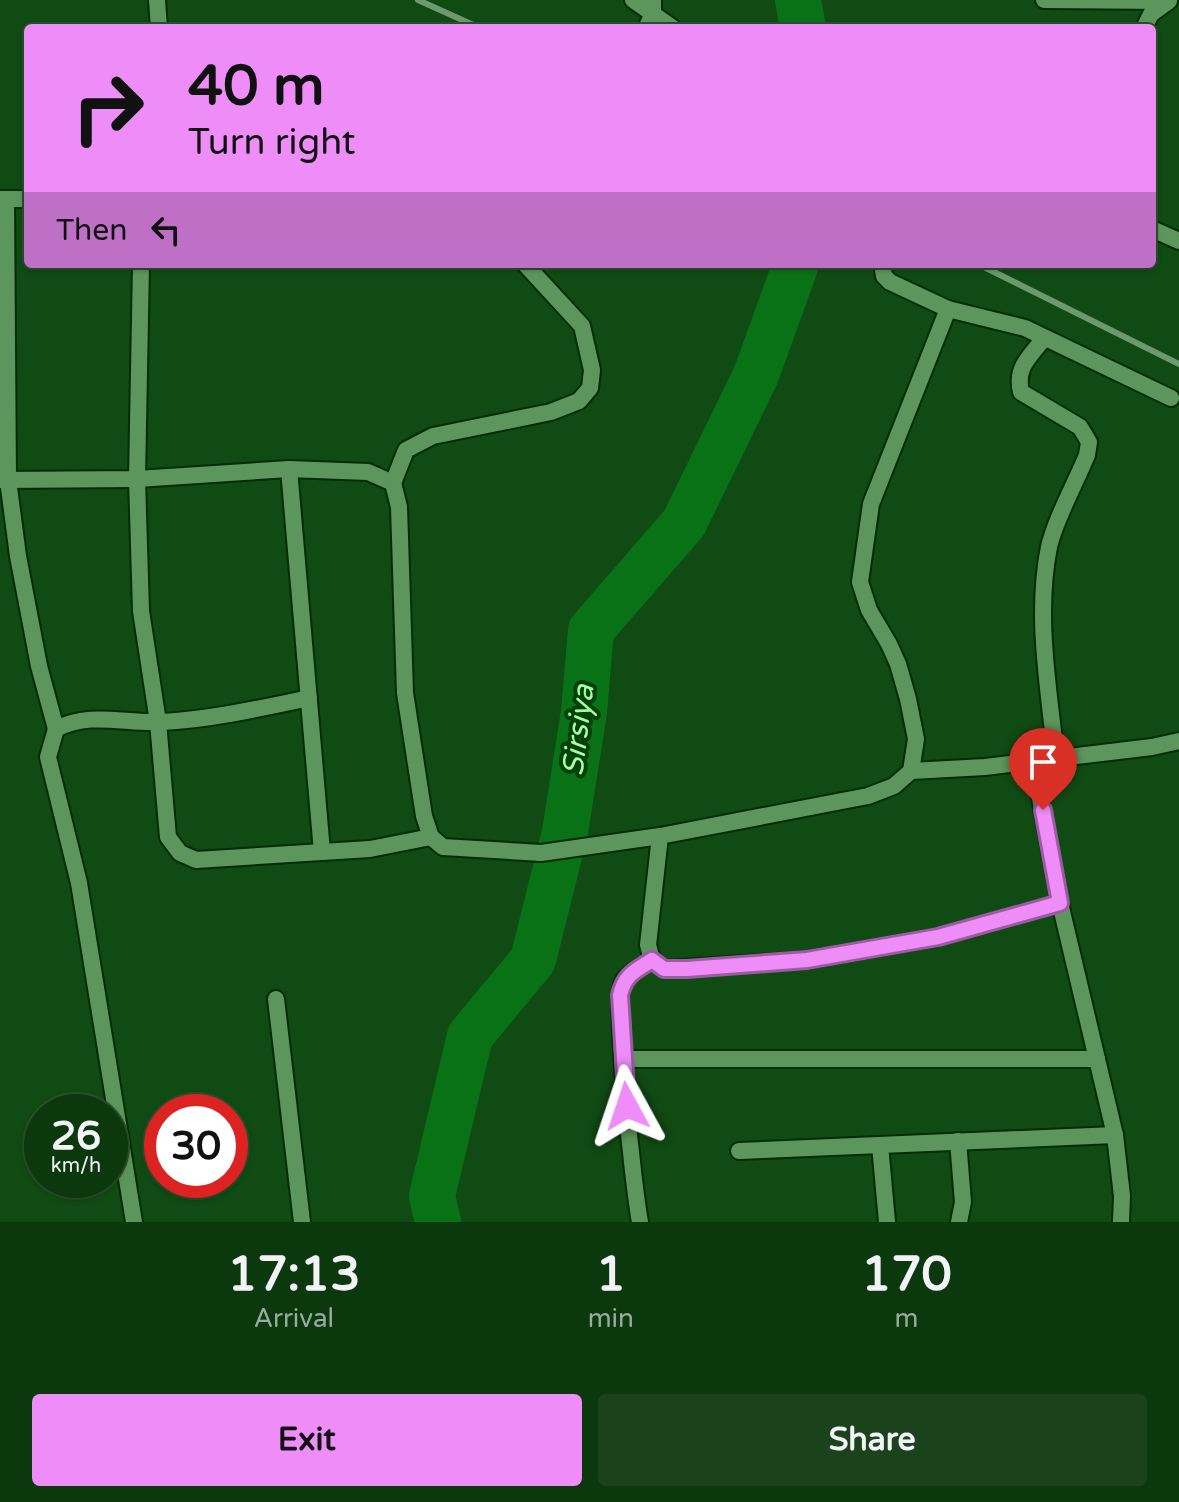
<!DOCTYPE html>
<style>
:root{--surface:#0c380e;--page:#1a431c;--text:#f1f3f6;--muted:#9aac9e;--line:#2c522e;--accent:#ee8cf8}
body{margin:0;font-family:"Varela Round",sans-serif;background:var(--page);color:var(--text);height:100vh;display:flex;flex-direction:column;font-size:30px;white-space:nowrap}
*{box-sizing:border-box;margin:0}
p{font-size:26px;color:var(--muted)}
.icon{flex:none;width:44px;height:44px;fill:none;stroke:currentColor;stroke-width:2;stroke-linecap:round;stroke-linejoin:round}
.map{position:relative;height:1222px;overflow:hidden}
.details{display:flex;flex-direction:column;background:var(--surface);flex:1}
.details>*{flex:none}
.guide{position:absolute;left:24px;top:24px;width:1132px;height:244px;border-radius:8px;box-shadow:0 2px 6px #0004,0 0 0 2px var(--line);background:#ee8cf8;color:#111;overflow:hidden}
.speed{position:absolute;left:24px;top:1094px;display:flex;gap:16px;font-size:40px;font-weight:700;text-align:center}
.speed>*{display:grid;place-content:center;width:104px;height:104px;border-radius:50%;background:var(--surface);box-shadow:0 2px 6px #0004,0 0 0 2px var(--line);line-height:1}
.speed small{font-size:20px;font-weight:400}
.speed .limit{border:12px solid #d22;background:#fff;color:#111}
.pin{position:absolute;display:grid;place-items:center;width:68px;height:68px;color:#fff;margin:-82px -34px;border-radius:50% 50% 50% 0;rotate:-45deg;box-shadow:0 0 8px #0007}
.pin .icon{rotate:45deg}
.me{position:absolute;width:88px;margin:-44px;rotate:355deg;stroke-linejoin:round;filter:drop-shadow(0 0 6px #0008)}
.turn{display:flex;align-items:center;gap:28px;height:168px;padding:0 32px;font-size:36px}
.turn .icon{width:104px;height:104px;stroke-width:2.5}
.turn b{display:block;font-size:56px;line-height:68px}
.then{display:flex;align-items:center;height:76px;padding:0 32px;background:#0003;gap:16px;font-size:30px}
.eta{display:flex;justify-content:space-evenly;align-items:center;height:136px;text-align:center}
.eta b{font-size:48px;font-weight:700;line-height:56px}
.primary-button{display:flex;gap:16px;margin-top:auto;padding:16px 32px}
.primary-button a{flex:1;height:92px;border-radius:8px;background:var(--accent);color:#111;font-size:32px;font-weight:700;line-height:92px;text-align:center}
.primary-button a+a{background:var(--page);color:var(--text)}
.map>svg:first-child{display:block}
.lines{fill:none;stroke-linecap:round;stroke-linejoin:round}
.river{stroke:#0a7216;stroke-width:46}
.minor-casing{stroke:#012e04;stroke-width:20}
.minor{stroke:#5d965c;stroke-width:16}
.rail{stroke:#6d996e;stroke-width:6}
.route-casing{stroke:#9b5ba1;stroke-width:20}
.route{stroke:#ee8cf8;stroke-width:14}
.labels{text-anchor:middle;stroke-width:8;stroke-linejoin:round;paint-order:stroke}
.water-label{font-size:30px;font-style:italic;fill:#a7fda4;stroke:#014006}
</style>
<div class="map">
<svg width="1179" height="1222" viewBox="0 0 1179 1222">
<rect width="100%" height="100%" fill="#104b13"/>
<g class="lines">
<g class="river">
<polyline points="798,0 803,28"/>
<polyline points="438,1222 432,1196 470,1036 533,960 565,832 584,712 591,630 684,523 756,375 796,264"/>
</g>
<g class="minor-casing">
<g id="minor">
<polyline points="157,0 159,28"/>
<polyline points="633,0 673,28"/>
<polyline points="1044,0 1168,1"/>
<polyline points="646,28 653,14 653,0"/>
<polyline points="1144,28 1151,14 1169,1"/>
<polyline points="0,199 28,199"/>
<polyline points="6,199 8,480 18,556 39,666 56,729"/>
<polyline points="1152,229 1179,241"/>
<polyline points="141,264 137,479 141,611 158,722 168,837 180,853 196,860 370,849 431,837"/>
<polyline points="948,309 1025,328 1171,398"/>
<path d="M 1044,338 C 1030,357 1015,367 1021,392 L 1080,427 L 1089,442 L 1087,455 C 1076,482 1055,520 1049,547 C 1035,616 1049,690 1056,758"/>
<polyline points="289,469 322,852"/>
<polyline points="0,480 137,479 289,469 368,472 393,483 399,507 405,693 424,816 431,837 443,847 541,853 660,836 868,796 894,786 911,771 916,739 908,699 898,664 889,644 869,610 860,582 871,504 948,309 890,282 884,276 882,264"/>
<polyline points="393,483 406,450 433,436 551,412 579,401 590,388 592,370 582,326 525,264"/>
<polyline points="911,771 985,767 1152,747 1179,741"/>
<polyline points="660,836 648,945 652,960 664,969 807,960 938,937 1060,903 1033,761"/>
<polyline points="1060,903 1115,1135 1122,1196 1121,1222"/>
<polyline points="276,999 302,1222"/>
<polyline points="623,1059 1097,1059"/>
<polyline points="958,1141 963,1202 959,1222"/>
<polyline points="880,1145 887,1222"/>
<polyline points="739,1151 1115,1135"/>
<path d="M 134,1222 L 79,883 L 48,757 L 56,729 C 90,711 125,724 161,722 C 208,720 262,708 309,698"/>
<path d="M 640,1222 C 634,1191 613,1002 623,982 C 628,973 643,966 652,960"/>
</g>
</g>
<use href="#minor" class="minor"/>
<g class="rail">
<polyline points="418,0 480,28"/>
<polyline points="978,264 1179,364"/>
</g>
</g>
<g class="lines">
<g class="route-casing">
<path id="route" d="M 627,1106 L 620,995 C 625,974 635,971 652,960 L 664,969 L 687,969 L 807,960 L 938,937 L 1060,903 L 1043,810"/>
</g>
<use href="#route" class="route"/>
</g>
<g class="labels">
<g class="water-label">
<text transform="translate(578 730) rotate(-83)" y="10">Sirsiya</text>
</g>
</g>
</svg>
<div class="speed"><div>26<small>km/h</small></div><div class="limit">30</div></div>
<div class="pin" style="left:1043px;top:810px;background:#d93025"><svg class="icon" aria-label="arrive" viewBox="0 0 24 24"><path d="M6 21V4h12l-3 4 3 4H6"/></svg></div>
<svg class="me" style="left:627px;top:1106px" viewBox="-20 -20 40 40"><path d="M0-17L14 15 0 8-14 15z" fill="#ee8cf8" stroke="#fff" stroke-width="4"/></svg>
<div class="guide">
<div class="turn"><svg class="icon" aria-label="right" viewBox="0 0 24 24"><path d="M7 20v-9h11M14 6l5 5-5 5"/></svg><div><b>40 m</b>Turn right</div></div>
<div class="then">Then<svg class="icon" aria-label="left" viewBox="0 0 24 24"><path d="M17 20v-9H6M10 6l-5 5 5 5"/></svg></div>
</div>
</div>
<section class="details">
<div class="eta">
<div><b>17:13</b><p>Arrival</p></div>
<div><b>1</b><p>min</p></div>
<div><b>170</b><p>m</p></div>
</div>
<div class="primary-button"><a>Exit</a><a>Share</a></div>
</section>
